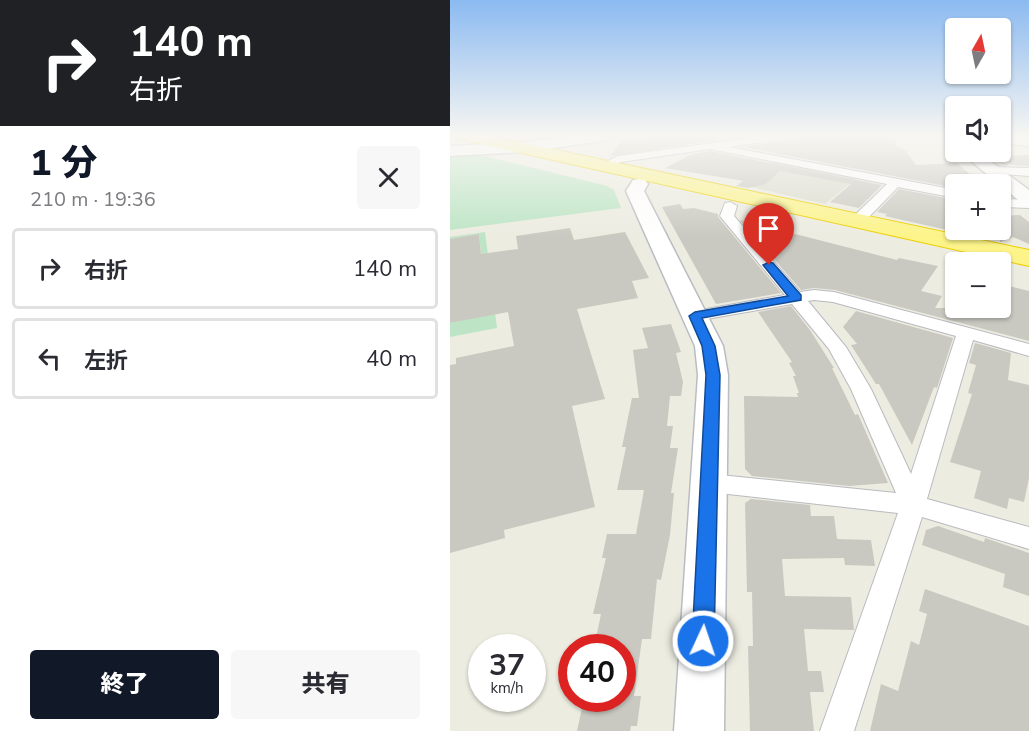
<!DOCTYPE html>
<html lang="ja">
<meta charset="utf-8">
<style>
:root{--surface:#fff;--page:#f7f7f7;--text:#2b2b33;--muted:#7c7c81;--line:#e1e1e2;--accent:#111827}
body{margin:0;font-family:"Nunito Sans","Noto Sans JP",sans-serif;background:var(--page);color:var(--text);height:100vh;display:flex;flex-direction:column;font-size:22px;white-space:nowrap}
*{box-sizing:border-box;margin:0}
p{font-size:20px;color:var(--muted)}
.icon{flex:none;width:33px;height:33px;fill:none;stroke:currentColor;stroke-width:2;stroke-linecap:round;stroke-linejoin:round}
.map{position:relative;flex:1;overflow:hidden}
.details{display:flex;flex-direction:column;background:var(--surface);width:450px}
.details>*{flex:none}
.banner{background:#202124;color:#fff;overflow:hidden}
.needle{width:39px;rotate:9deg}
.buttons{position:absolute;left:495px;top:18px;display:grid;gap:12px}
.buttons a{display:grid;place-items:center;width:66px;height:66px;border-radius:6px;background:var(--surface);box-shadow:0 2px 4px #0004;font-size:30px}
.speed{position:absolute;left:18px;top:634px;display:flex;gap:12px;font-size:30px;font-weight:700;text-align:center}
.speed>*{display:grid;place-content:center;width:78px;height:78px;border-radius:50%;background:var(--surface);box-shadow:0 2px 4px #0004;line-height:1}
.speed small{font-size:15px;font-weight:400}
.speed .limit{border:9px solid #d22;background:#fff;color:#111}
.pin{position:absolute;display:grid;place-items:center;width:51px;height:51px;color:#fff;margin:-62px -26px;border-radius:50% 50% 50% 0;rotate:-45deg;box-shadow:0 0 6px #0007}
.pin .icon{rotate:45deg}
.me{position:absolute;width:66px;margin:-33px;rotate:3deg;stroke-linejoin:round;filter:drop-shadow(0 0 4px #0008)}
.turn{display:flex;align-items:center;gap:21px;height:126px;padding:0 30px;font-size:27px}
.turn .icon{width:78px;height:78px;stroke-width:2.5}
.turn b{display:block;font-size:42px;line-height:51px}
.round{display:grid;place-items:center;flex:none;width:63px;height:63px;border-radius:6px;background:var(--page)}
.headline{display:flex;align-items:center;justify-content:space-between;height:102px;padding:0 30px}
h1{font-size:36px;font-weight:800;line-height:45px;color:var(--accent)}
.primary-button{display:flex;gap:12px;margin-top:auto;padding:12px 30px}
.primary-button a{flex:1;height:69px;border-radius:6px;background:var(--accent);color:#fff;font-size:24px;font-weight:800;line-height:69px;text-align:center}
.primary-button a+a{background:var(--page);color:var(--text)}
ul{padding:0;list-style:none}
li{display:flex;align-items:center;gap:18px;height:81px;margin:0 12px 9px;padding:0 18px;border:3px solid var(--line);border-radius:6px}
li div{flex:1}
li b{display:block;font-size:22px}
li em{font-style:normal}
main{display:flex;flex:1;min-height:0}
.map>svg:first-child{display:block}
.education{fill:#dddccf}
.green{fill:#bde5c5}
.building{fill:#cac9c1}
.lines{fill:none;stroke-linecap:round;stroke-linejoin:round}
.street-casing{stroke:#b9bac0;stroke-width:2}
.secondary-casing{stroke:#babcc3;stroke-width:3}
.highway-casing{stroke:#edce01;stroke-width:2}
.street{fill:#fff;fill-rule:evenodd}
.secondary{fill:#fff;fill-rule:evenodd}
.highway{fill:#fcf489;fill-rule:evenodd}
.route{fill:#1a73e8;stroke:#114b97;stroke-width:1.5}
</style>
<main>
<section class="details">
<div class="banner">
<div class="turn"><svg class="icon" aria-label="right" viewBox="0 0 24 24"><path d="M7 20v-9h11M14 6l5 5-5 5"/></svg><div><b>140 m</b>右折</div></div>
</div>
<div class="headline"><div><h1>1 分</h1><p>210 m · 19:36</p></div><a class="round"><svg class="icon" aria-label="close" viewBox="0 0 24 24"><path d="M6 6l12 12M18 6L6 18"/></svg></a></div>
<ul>
<li><svg class="icon" aria-label="right" viewBox="0 0 24 24"><path d="M7 20v-9h11M14 6l5 5-5 5"/></svg><div><b>右折</b></div><em>140 m</em></li>
<li><svg class="icon" aria-label="left" viewBox="0 0 24 24"><path d="M17 20v-9H6M10 6l-5 5 5 5"/></svg><div><b>左折</b></div><em>40 m</em></li>
</ul>
<div class="primary-button"><a>終了</a><a>共有</a></div>
</section>
<div class="map">
<svg width="579" height="731" viewBox="0 0 579 731">
<rect width="100%" height="100%" fill="#edece1"/>
<polygon class="education" points="323,161 407,178 375,204 288,184"/>
<g class="green">
<polygon points="16,155 34,156 157,186 164,190 171,208 0,230 0,157"/>
<polygon points="35,232 47,328 0,337 0,323 38,315 29,234 0,239 0,237"/>
</g>
<g class="building">
<polygon points="206,135 263,135 263,141 160,156 172,140 183,140"/>
<polygon points="354,135 445,135 446,145 456,151 466,165 507,163 531,184 506,184 506,188 293,147 340,140"/>
<polygon points="260,151 432,185 409,208 380,202 401,184 330,171 316,184 298,188 286,186 294,181 215,168 242,154"/>
<polygon points="579,155 579,166 562,165 550,156"/>
<polygon points="449,189 506,200 506,232 435,216 437,214 427,212"/>
<polygon points="230,204 233,209 244,208 268,214 268,217 331,293 266,304 212,207"/>
<polygon points="570,215 579,222 579,244 563,237 550,242 550,216"/>
<polygon points="290,220 447,260 449,258 488,266 471,291 492,296 485,308 550,308 550,284 579,291 579,341 385,290 364,288 351,290"/>
<polygon points="120,228 124,240 175,232 199,278 182,281 188,298 127,309 155,399 122,406 145,507 54,530 55,538 0,553 0,365 6,364 6,358 64,346 58,312 0,323 0,239 29,234 31,254 68,249 66,236"/>
<polygon points="341,306 360,330 384,368 382,368 405,415 408,414 438,483 399,486 302,476 295,469 294,396 348,397 347,393 349,393 343,376 346,376 339,363 342,362 308,312"/>
<polygon points="406,311 503,338 487,388 484,387 462,445 429,384 426,384 401,345 407,344 393,327"/>
<polygon points="221,324 231,352 226,353 233,382 231,396 220,396 217,426 223,426 220,448 228,448 221,493 224,493 220,535 211,580 207,579 201,639 192,639 184,696 191,696 187,726 181,726 180,731 127,731 134,699 172,699 172,648 144,648 151,614 143,614 156,558 152,558 157,534 186,534 194,490 167,490 176,447 172,447 182,398 189,398 183,350 198,348 192,328"/>
<polygon points="525,343 561,353 558,380 579,385 579,478 574,502 559,498 557,509 524,498 531,471 500,462 522,394 518,393 526,365 519,363"/>
<polygon points="301,499 360,505 361,516 384,516 387,539 421,540 425,566 395,565 394,558 332,559 335,596 401,597 404,630 354,629 358,671 371,671 374,692 360,692 364,731 300,731 298,646 303,646 302,592 297,592 295,503"/>
<polygon points="488,526 534,542 535,538 579,553 579,596 553,587 555,574 472,545 476,530"/>
<polygon points="475,589 579,626 579,731 420,731 431,684 448,691 461,641 469,645 477,614 469,611"/>
</g>
<g class="lines">
<g class="street-casing">
<g id="street">
<polygon points="321,135 345,135 340,138 279,147 506,190 506,198 448,187 414,222 404,222 402,219 404,216 437,184 260,149 171,162 158,167 152,164 168,156"/>
<polygon points="544,167 579,168 579,176 540,173 540,169"/>
<polygon points="550,199 579,200 579,208 550,207"/>
<path d="M 280,202 L 287,206 L 284,216 L 350,292 L 364,290 L 384,292 L 579,344 L 579,356 L 523,340 L 477,499 L 579,527 L 579,549 L 472,517 L 404,731 L 370,731 L 448,513 L 260,492 L 251,489 L 248,483 L 251,477 L 260,474 L 446,493 L 401,389 L 379,349 L 342,304 L 245,321 L 239,320 L 236,316 L 239,312 L 245,311 L 335,295 L 270,216 L 275,203 ZM 364,300 L 383,302 L 506,336 L 461,474 L 421,389 L 396,347 L 358,301 Z"/>
</g>
</g>
<g class="secondary-casing">
<g id="secondary">
<polygon points="130,135 166,135 158,140 76,152 0,156 0,146 76,142"/>
<polygon points="488,135 505,135 506,147"/>
<polygon points="550,135 579,136 579,146 550,143"/>
<polygon points="510,152 528,152 579,190 579,205 572,203"/>
<polygon points="189,179 195,180 198,184 194,191 273,346 278,375 274,731 224,731 248,375 245,346 176,191 183,180"/>
</g>
</g>
<g class="highway-casing">
<polygon id="highway" points="4,135 35,135 579,250 579,266 13,140 7,139"/>
</g>
<use href="#street" class="street"/>
<use href="#secondary" class="secondary"/>
<use href="#highway" class="highway"/>
</g>
<linearGradient id="sky" x2="0" y2="1"><stop stop-color="#8bbaf1"/><stop offset="0.57" stop-color="#f7f6f2"/><stop offset="1" stop-color="#f7f6f2" stop-opacity="0"/></linearGradient>
<rect width="579" height="237" fill="url(#sky)"/>
<polygon class="route" points="319,262 323,263 351,295 351,300 252,318 265,346 270,375 264,641 260,648 253,651 245,648 242,641 256,375 252,346 239,316 245,312 338,296 313,265"/>
</svg>
<div class="buttons">
<a><svg class="needle" viewBox="-14 -14 28 28"><path d="M0-13l5 13h-10z" fill="#e53935"/><path d="M0 13l5-13h-10z" fill="#7c7c81"/></svg></a>
<a><svg class="icon" aria-label="sound" viewBox="0 0 24 24"><path d="M4 9h4l5-4v14l-5-4H4zM17 9q2 3 0 6"/></svg></a>
<a>+</a>
<a>−</a>
</div>
<div class="speed"><div>37<small>km/h</small></div><div class="limit">40</div></div>
<div class="pin" style="left:319px;top:265px;background:#d93025"><svg class="icon" aria-label="arrive" viewBox="0 0 24 24"><path d="M6 21V4h12l-3 4 3 4H6"/></svg></div>
<svg class="me" style="left:253px;top:641px" viewBox="-20 -20 40 40"><circle r="17" fill="#1a73e8" stroke="#fff" stroke-width="3"/><path d="M0-11L8 9 0 5-8 9z" fill="#fff"/></svg>
</div>
</main>
